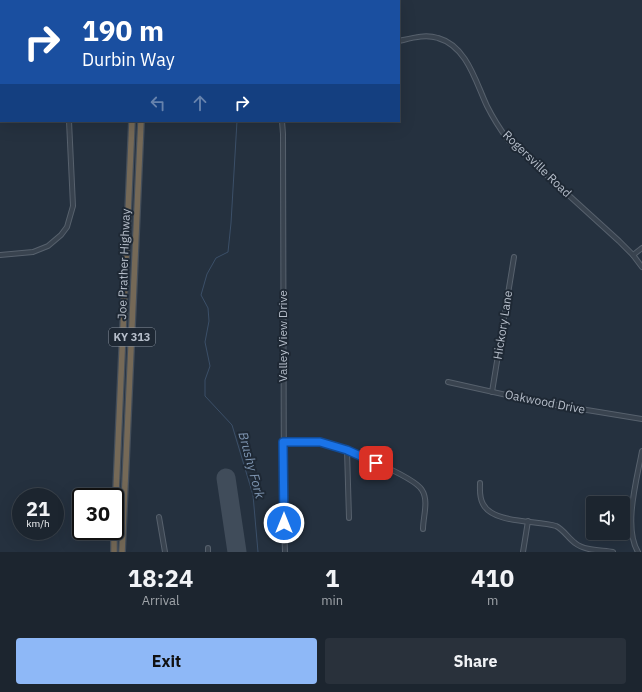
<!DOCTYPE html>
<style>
:root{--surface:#1c252f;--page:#29313b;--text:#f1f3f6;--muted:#a0a5aa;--line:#3a424b;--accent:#8eb8f7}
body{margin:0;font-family:"IBM Plex Sans",sans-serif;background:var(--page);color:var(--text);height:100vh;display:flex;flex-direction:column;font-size:15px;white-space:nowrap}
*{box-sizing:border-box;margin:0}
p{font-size:13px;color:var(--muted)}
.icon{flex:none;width:22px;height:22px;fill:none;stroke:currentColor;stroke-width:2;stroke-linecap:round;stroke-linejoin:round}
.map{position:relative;height:552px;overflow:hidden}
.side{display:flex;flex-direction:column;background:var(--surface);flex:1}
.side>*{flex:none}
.guide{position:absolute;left:0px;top:0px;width:400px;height:122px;box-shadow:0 4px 16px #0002,0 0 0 1px var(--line);background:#1a4fa0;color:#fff;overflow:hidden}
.tools{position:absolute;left:586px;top:496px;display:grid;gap:8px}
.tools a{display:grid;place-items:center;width:44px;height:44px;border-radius:4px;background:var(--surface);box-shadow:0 4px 16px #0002,0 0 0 1px var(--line);font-size:20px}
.speed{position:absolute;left:12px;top:488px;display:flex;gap:8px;font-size:20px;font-weight:700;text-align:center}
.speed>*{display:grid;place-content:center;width:52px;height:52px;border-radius:50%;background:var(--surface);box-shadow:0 4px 16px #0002,0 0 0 1px var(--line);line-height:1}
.speed small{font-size:10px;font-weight:400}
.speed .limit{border:2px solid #111;border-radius:6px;background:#fff;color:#111}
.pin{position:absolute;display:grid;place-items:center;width:34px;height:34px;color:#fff;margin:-17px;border-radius:8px;box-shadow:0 2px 6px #0006}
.me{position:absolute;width:44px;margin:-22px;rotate:0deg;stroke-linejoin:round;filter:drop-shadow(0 0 3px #0008)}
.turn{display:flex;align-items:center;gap:14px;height:84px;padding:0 16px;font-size:18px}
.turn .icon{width:52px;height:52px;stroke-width:2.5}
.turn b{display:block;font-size:28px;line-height:34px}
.lanes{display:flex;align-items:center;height:38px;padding:0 16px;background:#0003;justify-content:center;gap:20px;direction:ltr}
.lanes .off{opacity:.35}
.eta{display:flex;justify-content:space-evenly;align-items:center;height:68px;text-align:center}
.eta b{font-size:24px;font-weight:700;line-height:28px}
.primary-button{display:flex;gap:8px;margin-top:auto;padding:8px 16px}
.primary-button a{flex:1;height:46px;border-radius:4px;background:var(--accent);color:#111;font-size:16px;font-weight:700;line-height:46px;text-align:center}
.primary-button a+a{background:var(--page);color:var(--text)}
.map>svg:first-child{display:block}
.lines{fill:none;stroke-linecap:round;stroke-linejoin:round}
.stream{stroke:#3b4f68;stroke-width:1}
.runway{stroke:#404c5a;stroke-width:19}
.minor-casing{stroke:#57616d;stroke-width:6}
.highway-casing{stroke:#444e5a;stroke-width:8}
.minor{stroke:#39434f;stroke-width:4}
.highway{stroke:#756957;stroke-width:5.5}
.route-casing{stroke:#114b97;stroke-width:10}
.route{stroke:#1a73e8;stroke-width:7}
.labels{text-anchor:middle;stroke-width:4;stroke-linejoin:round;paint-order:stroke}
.shield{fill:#1e2834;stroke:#88919d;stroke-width:1}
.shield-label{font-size:11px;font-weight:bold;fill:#b6beca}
.street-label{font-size:12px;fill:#b6beca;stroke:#1e2834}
.water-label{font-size:13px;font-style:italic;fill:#7e95b1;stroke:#1e2834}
</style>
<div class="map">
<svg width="642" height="552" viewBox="0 0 642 552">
<rect width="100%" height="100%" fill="#25313f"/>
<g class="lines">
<g class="stream">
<polyline points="220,0 220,1"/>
<polyline points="237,121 231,223 228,252 216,258 207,274 201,295 208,308 209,321 205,342 210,366 205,380 205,396 232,425 253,495 258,552"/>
</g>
<polyline class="runway" points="226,478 237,552"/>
<g class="minor-casing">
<g id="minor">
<polyline points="26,1 26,0"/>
<polyline points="299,1 299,0"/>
<polyline points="345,1 345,0"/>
<path d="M 399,41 C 412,38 425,34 438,38 C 467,46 476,83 487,106 C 493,118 500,129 508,140 L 619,241 L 633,255 L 642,267"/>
<polyline points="0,98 1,98"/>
<polyline points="282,121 283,134 284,523 285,552"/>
<polyline points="0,255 33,252 48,246 61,235 67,227 73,206 69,121"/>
<polyline points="633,255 642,248"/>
<polyline points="448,382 538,402 642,419"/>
<polyline points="492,392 514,257"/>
<path d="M 283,442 C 295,441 308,440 320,442 C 337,445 414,476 422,490 C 429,501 423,517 423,529"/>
<polyline points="347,450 349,518"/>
<path d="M 480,483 C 480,490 479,497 483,504 C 493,524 537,520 556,526 C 564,530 568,538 575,543 C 585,551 601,550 613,552"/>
<polyline points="159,517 165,552"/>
<polyline points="208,548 208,552"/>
<polyline points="523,552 528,521"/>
<path d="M 638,552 C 623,527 637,479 642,451"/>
</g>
</g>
<g class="highway-casing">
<g id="highway">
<polyline points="137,1 137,0"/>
<polyline points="146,1 146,0"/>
<polyline points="115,515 132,121"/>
<polyline points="114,552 114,531"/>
<polyline points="122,552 141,121"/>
</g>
</g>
<use href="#minor" class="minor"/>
<use href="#highway" class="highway"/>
</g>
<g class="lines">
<g class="route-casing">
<polyline id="route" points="284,523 283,442 320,442 347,450 376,463"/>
</g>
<use href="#route" class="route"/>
</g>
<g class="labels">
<rect class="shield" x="109" y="328" width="46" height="18" rx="3"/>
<g class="shield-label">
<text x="132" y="341">KY 313</text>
</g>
<g class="street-label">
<text transform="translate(537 164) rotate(44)" y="4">Rogersville Road</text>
<text transform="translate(124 264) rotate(-88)" y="4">Joe Prather Highway</text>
<text transform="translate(503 325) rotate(-81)" y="4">Hickory Lane</text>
<text transform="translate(283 336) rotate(-90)" y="4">Valley View Drive</text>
<text transform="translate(545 402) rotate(11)" y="4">Oakwood Drive</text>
</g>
<g class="water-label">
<text transform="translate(252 465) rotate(75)" y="5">Brushy Fork</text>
</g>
</g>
</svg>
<div class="tools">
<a><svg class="icon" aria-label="sound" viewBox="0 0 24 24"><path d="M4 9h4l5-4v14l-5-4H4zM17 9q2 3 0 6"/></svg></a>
</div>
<div class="speed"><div>21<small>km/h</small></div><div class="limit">30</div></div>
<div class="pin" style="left:376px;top:463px;background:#d93025"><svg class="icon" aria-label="arrive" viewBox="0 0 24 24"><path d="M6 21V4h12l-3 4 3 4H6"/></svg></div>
<svg class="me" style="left:284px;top:523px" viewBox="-20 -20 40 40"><circle r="17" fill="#1a73e8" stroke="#fff" stroke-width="3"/><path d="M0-11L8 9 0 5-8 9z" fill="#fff"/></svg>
<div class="guide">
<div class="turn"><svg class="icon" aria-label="right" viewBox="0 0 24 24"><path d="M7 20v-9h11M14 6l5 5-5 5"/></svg><div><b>190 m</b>Durbin Way</div></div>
<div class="lanes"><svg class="icon off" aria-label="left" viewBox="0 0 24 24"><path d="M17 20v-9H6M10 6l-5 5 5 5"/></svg><svg class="icon off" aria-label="ahead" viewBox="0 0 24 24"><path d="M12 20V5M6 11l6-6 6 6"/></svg><svg class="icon" aria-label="right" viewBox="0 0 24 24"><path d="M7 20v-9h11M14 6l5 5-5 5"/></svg></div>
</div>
</div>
<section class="side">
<div class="eta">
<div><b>18:24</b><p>Arrival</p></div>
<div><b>1</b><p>min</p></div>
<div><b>410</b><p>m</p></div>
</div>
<div class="primary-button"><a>Exit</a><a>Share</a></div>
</section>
